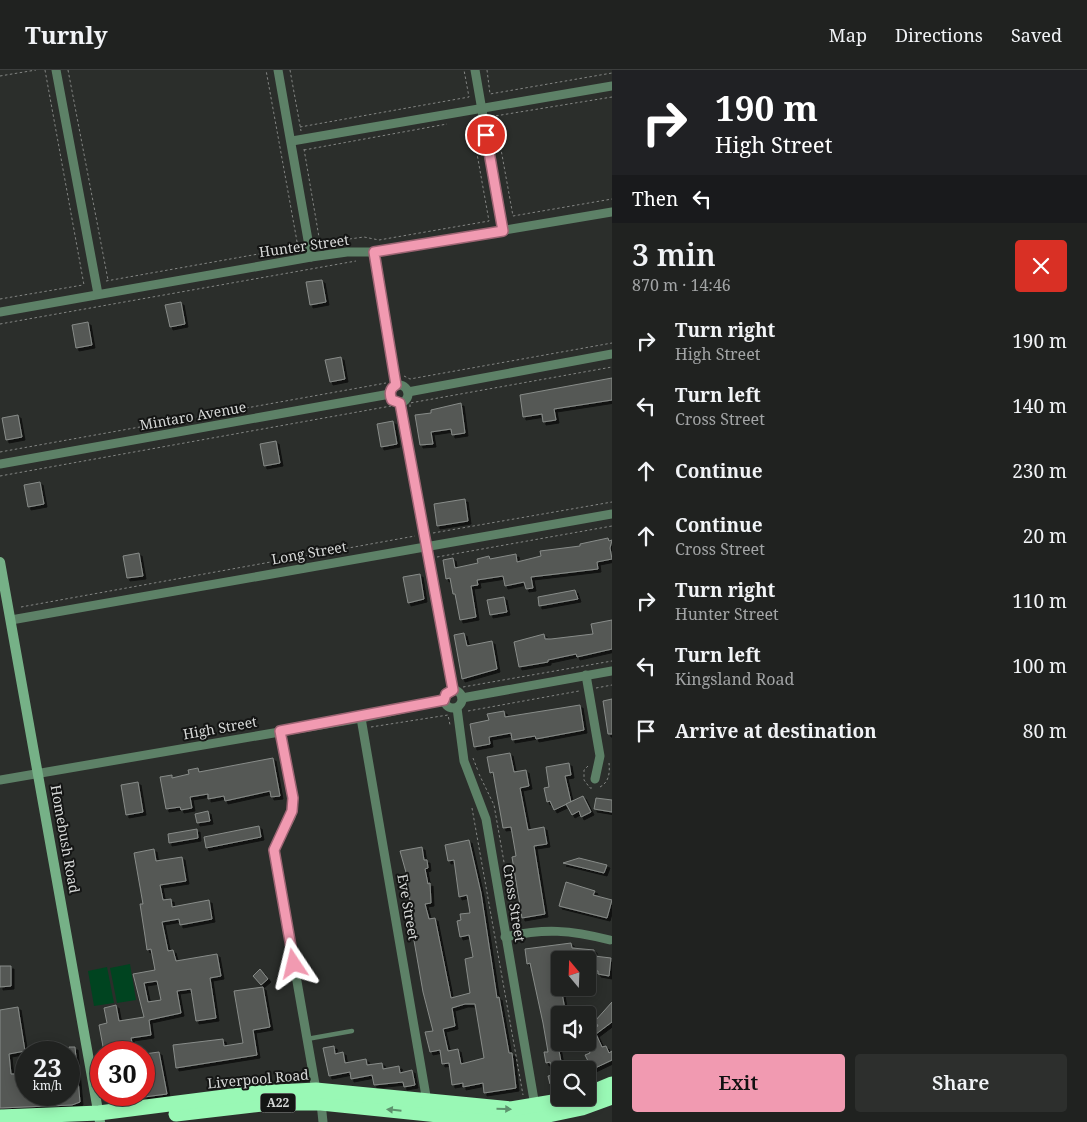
<!DOCTYPE html>
<meta charset="utf-8">
<style>
:root{--surface:#202220;--page:#2d2f2d;--text:#f1f3f6;--muted:#a2a4a5;--line:#3d3f3e;--accent:#f19ab1}
body{margin:0;font-family:"Noto Serif",serif;background:var(--page);color:var(--text);height:100vh;display:flex;flex-direction:column;font-size:19px;white-space:nowrap}
*{box-sizing:border-box;margin:0}
p{font-size:16px;color:var(--muted)}
.icon{flex:none;width:28px;height:28px;fill:none;stroke:currentColor;stroke-width:2;stroke-linecap:round;stroke-linejoin:round}
.map{position:relative;flex:1;overflow:hidden}
.details{display:flex;flex-direction:column;background:var(--surface);width:475px}
.details>*{flex:none}
.guide{background:#202124;color:#fff;overflow:hidden}
.needle{width:32px;rotate:341deg}
.buttons{position:absolute;left:551px;top:881px;display:grid;gap:10px}
.buttons a{display:grid;place-items:center;width:45px;height:45px;border-radius:5px;background:var(--surface);box-shadow:0 2px 12px #0003,0 0 0 1px var(--line);font-size:25px}
.speed{position:absolute;left:15px;top:971px;display:flex;gap:10px;font-size:25px;font-weight:700;text-align:center}
.speed>*{display:grid;place-content:center;width:65px;height:65px;border-radius:50%;background:var(--surface);box-shadow:0 2px 12px #0003,0 0 0 1px var(--line);line-height:1}
.speed small{font-size:12px;font-weight:400}
.speed .limit{border:8px solid #d22;background:#fff;color:#111}
.pin{position:absolute;display:grid;place-items:center;width:42px;height:42px;color:#fff;margin:-21px;border:2px solid #fff;border-radius:50%;box-shadow:0 1px 5px #0007}
.me{position:absolute;width:55px;margin:-28px;rotate:350deg;stroke-linejoin:round;filter:drop-shadow(0 0 4px #0008)}
.turn{display:flex;align-items:center;gap:18px;height:105px;padding:0 20px;font-size:22px}
.turn .icon{width:65px;height:65px;stroke-width:2.5}
.turn b{display:block;font-size:35px;line-height:42px}
.then{display:flex;align-items:center;height:48px;padding:0 20px;background:#0003;gap:10px;font-size:19px}
.round{display:grid;place-items:center;flex:none;width:52px;height:52px;border-radius:5px;background:var(--page)}
.head{display:flex;align-items:center;justify-content:space-between;height:85px;padding:0 20px}
h1{font-size:30px;font-weight:600;line-height:38px}
.button{display:flex;gap:10px;margin-top:auto;padding:10px 20px}
.button a{flex:1;height:58px;border-radius:5px;background:var(--accent);color:#111;font-size:20px;font-weight:600;line-height:58px;text-align:center}
.button a+a{background:var(--page);color:var(--text)}
ul{padding:0;list-style:none}
li{display:flex;align-items:center;gap:15px;height:65px;padding:0 20px}
li div{flex:1}
li b{display:block;font-size:19px}
li em{font-style:normal}
header{display:flex;align-items:center;gap:30px;box-sizing:border-box;height:70px;padding:0 25px;background:var(--surface);border-bottom:1px solid var(--line)}
header strong{font-size:24px}
nav{display:flex;gap:28px;margin-inline-start:auto;font-size:18px}
main{display:flex;flex:1;min-height:0}
.map>svg:first-child{display:block}
.green{fill:#004420}
.building{fill:#555855;stroke:#888c89;fill-rule:evenodd;filter:url(#shadow)}
.lines{fill:none;stroke-linecap:round;stroke-linejoin:round}
.path{stroke:#838583;stroke-width:1;stroke-dasharray:2.5 2.5;stroke-linecap:butt}
.lane{stroke:#5d8167;stroke-width:4.5}
.street{stroke:#5d8167;stroke-width:9}
.secondary{stroke:#76b187;stroke-width:10}
.highway{stroke:#99f8b5;stroke-width:15}
.oneway{fill:#5d926d}
.route-casing{stroke:#9d6473;stroke-width:12}
.route{stroke:#f19ab1;stroke-width:9}
.labels{text-anchor:middle;stroke-width:4;stroke-linejoin:round;paint-order:stroke}
.shield{fill:#141514;stroke:#9c9e9d;stroke-width:1}
.shield-label{font-size:12px;font-weight:bold;fill:#d7d9d8}
.street-label{font-size:14px;fill:#d7d9d8;stroke:#141514}
</style>
<header>
<strong>Turnly</strong>
<nav><a>Map</a><a>Directions</a><a>Saved</a></nav>
</header>
<main>
<div class="map">
<svg width="612" height="1052" viewBox="0 0 612 1052">
<defs>
<filter id="shadow"><feDropShadow dx="3" dy="3" stdDeviation="0" flood-color="#0009"/></filter>
</defs>
<rect width="100%" height="100%" fill="#2b2e2b"/>
<g class="green">
<polygon points="130,894 136,930 117,933 110,898"/>
<polygon points="107,897 114,933 94,936 88,901"/>
</g>
<g class="building">
<polygon points="322,210 326,232 310,235 306,212"/>
<polygon points="181,232 185,254 170,257 165,235"/>
<polygon points="88,252 92,275 76,278 72,255"/>
<polygon points="341,287 345,309 330,312 325,290"/>
<polygon points="612,308 612,330 554,339 556,350 543,352 542,344 523,347 520,325"/>
<polygon points="461,333 465,363 452,365 451,359 431,362 433,374 420,375 415,345 431,343 431,340"/>
<polygon points="18,345 22,367 6,370 2,348"/>
<polygon points="393,351 397,374 381,377 377,354"/>
<polygon points="276,371 280,393 264,396 260,374"/>
<polygon points="40,412 44,434 28,437 24,415"/>
<polygon points="465,429 468,451 437,456 434,434"/>
<polygon points="608,468 609,471 612,470 610,478 612,489 597,492 598,499 531,507 533,518 526,519 524,512 505,516 503,506 477,510 478,515 471,516 476,547 460,550 455,524 453,524 450,508 446,509 443,490 453,488 455,498 478,493 477,489 489,486 490,489 516,484 517,492 541,486 540,481 580,476 580,474"/>
<polygon points="139,483 143,506 127,508 123,486"/>
<polygon points="420,504 424,529 408,533 403,507"/>
<polygon points="575,520 578,529 539,536 538,527"/>
<polygon points="504,527 507,542 490,545 487,530"/>
<polygon points="612,550 612,579 577,587 576,584 548,590 548,592 519,597 514,572 544,564 545,569 551,569 593,564 591,554"/>
<polygon points="464,563 467,576 492,571 497,599 462,609 454,565"/>
<polygon points="612,629 612,664 608,664 603,631"/>
<polygon points="580,635 584,660 536,669 535,666 512,670 511,663 489,667 490,674 474,677 470,654 489,650 487,644 504,641 505,647"/>
<polygon points="510,683 514,702 526,700 529,716 520,718 528,760 544,757 547,774 534,776 545,844 522,848 512,787 516,786 511,757 503,758 493,702 490,703 487,687"/>
<polygon points="273,688 280,726 271,727 270,721 225,731 224,726 208,729 208,724 190,727 192,738 181,740 180,737 166,739 160,707 172,705 172,708 189,704 188,700 198,698 199,702"/>
<polygon points="569,693 571,705 565,706 571,732 554,740 550,731 547,732 544,718 549,717 546,697"/>
<polygon points="138,712 143,742 126,745 121,715"/>
<polygon points="583,726 591,742 581,747 579,741 572,745 566,734"/>
<polygon points="596,728 612,730 612,742 594,739"/>
<polygon points="208,741 210,751 197,753 195,744"/>
<polygon points="259,756 261,767 206,778 204,767"/>
<polygon points="197,759 198,768 169,773 168,764"/>
<path d="M 469,770 L 481,823 L 497,928 L 499,927 L 509,983 L 512,983 L 516,1018 L 484,1023 L 483,1013 L 463,1017 L 463,1013 L 452,1015 L 449,993 L 442,994 L 440,980 L 430,982 L 425,962 L 433,961 L 423,922 L 409,842 L 411,841 L 407,806 L 400,781 L 422,777 L 424,790 L 427,790 L 428,798 L 425,799 L 428,814 L 430,813 L 431,833 L 425,834 L 429,849 L 435,848 L 451,928 L 470,923 L 465,889 L 473,887 L 469,865 L 460,867 L 457,851 L 461,850 L 460,844 L 470,843 L 467,825 L 459,827 L 454,790 L 448,791 L 445,775 ZM 465,934 L 475,934 L 484,988 L 461,994 L 458,979 L 448,981 L 443,959 L 455,956 L 452,938 Z"/>
<path d="M 154,779 L 156,791 L 182,787 L 186,811 L 160,815 L 163,830 L 171,829 L 172,837 L 209,830 L 212,849 L 180,855 L 179,849 L 162,852 L 168,881 L 173,880 L 176,891 L 217,884 L 221,906 L 210,908 L 216,948 L 196,951 L 191,919 L 177,921 L 181,943 L 149,950 L 151,965 L 131,968 L 134,982 L 104,982 L 99,955 L 107,953 L 104,938 L 116,935 L 119,951 L 144,947 L 133,904 L 155,900 L 151,879 L 147,880 L 145,866 L 140,834 L 143,834 L 134,783 ZM 157,911 L 161,930 L 148,932 L 144,913 Z"/>
<polygon points="579,788 607,795 604,803 563,793"/>
<polygon points="566,812 595,821 593,825 612,830 607,848 559,836"/>
<polygon points="571,873 572,878 594,880 594,886 611,888 609,906 598,904 598,901 588,900 588,890 556,890 566,945 560,945 560,969 557,970 562,997 588,991 585,985 590,983 585,972 588,972 588,961 598,956 595,951 612,932 612,952 596,964 602,977 606,976 609,983 612,981 612,990 591,1000 560,1000 560,1012 550,1014 548,1006 553,1005 550,992 546,993 544,982 548,982 543,953 530,893 527,894 525,879"/>
<polygon points="0,896 11,896 11,916 0,917"/>
<polygon points="260,899 268,909 261,915 253,906"/>
<polygon points="263,917 270,957 253,960 257,985 176,998 173,975 223,969 224,976 243,973 234,921"/>
<polygon points="18,937 25,981 9,984 11,1004 26,1004 26,1025 69,1025 69,977 75,977 80,1032 72,1035 0,1038 0,940"/>
<polygon points="334,976 335,984 343,982 345,993 366,989 367,995 382,993 383,999 399,996 400,1003 412,1000 415,1015 404,1017 403,1012 374,1015 372,1005 351,1009 350,1002 329,1006 323,978"/>
<polygon points="159,982 167,1024 144,1027 144,984"/>
</g>
<g class="lines">
<g class="path">
<polyline points="45,0 84,215"/>
<polyline points="68,0 108,210"/>
<polyline points="290,0 301,61"/>
<polyline points="487,0 490,24 612,3"/>
<polyline points="0,6 36,0"/>
<polyline points="612,27 495,46 513,146 612,129"/>
<polyline points="300,57 469,27 464,0"/>
<polyline points="304,79 320,173 364,167 379,170 489,151 471,50"/>
<polyline points="304,80 447,54"/>
<polyline points="106,211 298,177 266,0"/>
<polyline points="0,229 83,215"/>
<polyline points="0,254 356,191"/>
<polyline points="404,306 410,309 612,273"/>
<polyline points="410,337 410,333 612,297"/>
<polyline points="0,382 386,313"/>
<polyline points="0,406 391,336"/>
<polyline points="433,463 612,432"/>
<polyline points="437,487 612,456"/>
<polyline points="21,537 415,466"/>
<polyline points="463,617 612,591"/>
<polyline points="596,618 612,615"/>
<polyline points="468,641 579,621"/>
<polyline points="371,657 448,645 450,655"/>
<polyline points="473,688 478,701"/>
<polyline points="588,696 584,700 584,710 590,718 593,718"/>
<polyline points="479,704 494,735 515,855"/>
<path d="M 600,717 C 609,712 610,703 609,693"/>
<polyline points="472,738 523,1025"/>
</g>
<polyline class="lane" points="307,969 352,961"/>
<g class="street">
<polyline points="56,0 98,224"/>
<polyline points="278,0 311,187"/>
<polyline points="475,0 503,161"/>
<polyline points="292,71 612,16"/>
<polyline points="375,182 396,315"/>
<polyline points="0,242 311,187 347,182 375,182 612,142"/>
<circle cx="399" cy="324" r="9"/>
<polyline points="408,322 612,284"/>
<polyline points="400,333 453,620"/>
<polyline points="0,394 390,324"/>
<polyline points="11,550 612,444"/>
<polyline points="586,605 600,686 595,709"/>
<circle cx="453" cy="629" r="9"/>
<polyline points="462,628 612,601"/>
<polyline points="457,638 464,691 486,749 535,1036"/>
<polyline points="361,648 427,1032"/>
<polyline points="280,661 293,731 291,747 274,780 316,1020"/>
<polyline points="0,710 361,648 444,630"/>
<path d="M 505,867 C 545,858 570,860 610,870"/>
<polyline points="321,1033 323,1052"/>
</g>
<polyline class="secondary" points="0,492 100,1052"/>
<g class="highway">
<polyline points="588,1024 612,1014"/>
<polyline points="176,1044 271,1033 321,1033 487,1050 524,1050 582,1038 612,1027"/>
<polyline points="0,1047 99,1043 256,1023 316,1020 511,1039 577,1028"/>
</g>
</g>
<defs><path id="oneway-solid" d="M-6-.8H1V-3.2L6.5 0L1 3.2V.8H-6Z" transform="scale(1.25)"/></defs>
<g class="oneway">
<use href="#oneway-solid" transform="translate(504 1039) rotate(1)"/>
<use href="#oneway-solid" transform="translate(394 1040) rotate(-174)"/>
</g>
<g class="lines">
<g class="route-casing">
<path id="route" d="M 294,894 L 274,780 L 292,741 L 293,728 L 280,661 L 444,630 L 446,624 L 453,620 L 400,333 L 392,330 C 389,324 390,318 396,315 L 374,182 L 503,161 L 486,65"/>
</g>
<use href="#route" class="route"/>
</g>
<g class="labels">
<rect class="shield" x="260.5" y="1023.5" width="35" height="19" rx="4"/>
<g class="shield-label">
<text x="278" y="1037">A22</text>
</g>
<g class="street-label">
<text transform="translate(304 176) rotate(-8)" y="5">Hunter Street</text>
<text transform="translate(193 346) rotate(-10)" y="5">Mintaro Avenue</text>
<text transform="translate(309 483) rotate(-10)" y="5">Long Street</text>
<text transform="translate(220 658) rotate(-10)" y="5">High Street</text>
<text transform="translate(65 769) rotate(80)" y="5">Homebush Road</text>
<text transform="translate(514 833) rotate(81)" y="5">Cross Street</text>
<text transform="translate(408 837) rotate(80)" y="5">Eve Street</text>
<text transform="translate(258 1009) rotate(-5)" y="5">Liverpool Road</text>
</g>
</g>
</svg>
<div class="buttons">
<a><svg class="needle" viewBox="-14 -14 28 28"><path d="M0-13l5 13h-10z" fill="#e53935"/><path d="M0 13l5-13h-10z" fill="#a2a4a5"/></svg></a>
<a><svg class="icon" aria-label="sound" viewBox="0 0 24 24"><path d="M4 9h4l5-4v14l-5-4H4zM17 9q2 3 0 6"/></svg></a>
<a><svg class="icon" aria-label="search" viewBox="0 0 24 24"><circle cx="10" cy="10" r="6"/><path d="M15 15l6 6"/></svg></a>
</div>
<div class="speed"><div>23<small>km/h</small></div><div class="limit">30</div></div>
<div class="pin" style="left:486px;top:65px;background:#d93025"><svg class="icon" aria-label="arrive" viewBox="0 0 24 24"><path d="M6 21V4h12l-3 4 3 4H6"/></svg></div>
<svg class="me" style="left:294px;top:894px" viewBox="-20 -20 40 40"><path d="M0-17L14 15 0 8-14 15z" fill="#f19ab1" stroke="#fff" stroke-width="4"/></svg>
</div>
<section class="details">
<div class="guide">
<div class="turn"><svg class="icon" aria-label="right" viewBox="0 0 24 24"><path d="M7 20v-9h11M14 6l5 5-5 5"/></svg><div><b>190 m</b>High Street</div></div>
<div class="then">Then<svg class="icon" aria-label="left" viewBox="0 0 24 24"><path d="M17 20v-9H6M10 6l-5 5 5 5"/></svg></div>
</div>
<div class="head"><div><h1>3 min</h1><p>870 m · 14:46</p></div><a class="round" style="background:#d93025;color:#fff"><svg class="icon" aria-label="close" viewBox="0 0 24 24"><path d="M6 6l12 12M18 6L6 18"/></svg></a></div>
<ul>
<li><svg class="icon" aria-label="right" viewBox="0 0 24 24"><path d="M7 20v-9h11M14 6l5 5-5 5"/></svg><div><b>Turn right</b><p>High Street</p></div><em>190 m</em></li>
<li><svg class="icon" aria-label="left" viewBox="0 0 24 24"><path d="M17 20v-9H6M10 6l-5 5 5 5"/></svg><div><b>Turn left</b><p>Cross Street</p></div><em>140 m</em></li>
<li><svg class="icon" aria-label="ahead" viewBox="0 0 24 24"><path d="M12 20V5M6 11l6-6 6 6"/></svg><div><b>Continue</b></div><em>230 m</em></li>
<li><svg class="icon" aria-label="ahead" viewBox="0 0 24 24"><path d="M12 20V5M6 11l6-6 6 6"/></svg><div><b>Continue</b><p>Cross Street</p></div><em>20 m</em></li>
<li><svg class="icon" aria-label="right" viewBox="0 0 24 24"><path d="M7 20v-9h11M14 6l5 5-5 5"/></svg><div><b>Turn right</b><p>Hunter Street</p></div><em>110 m</em></li>
<li><svg class="icon" aria-label="left" viewBox="0 0 24 24"><path d="M17 20v-9H6M10 6l-5 5 5 5"/></svg><div><b>Turn left</b><p>Kingsland Road</p></div><em>100 m</em></li>
<li><svg class="icon" aria-label="arrive" viewBox="0 0 24 24"><path d="M6 21V4h12l-3 4 3 4H6"/></svg><div><b>Arrive at destination</b></div><em>80 m</em></li>
</ul>
<div class="button"><a>Exit</a><a>Share</a></div>
</section>
</main>
